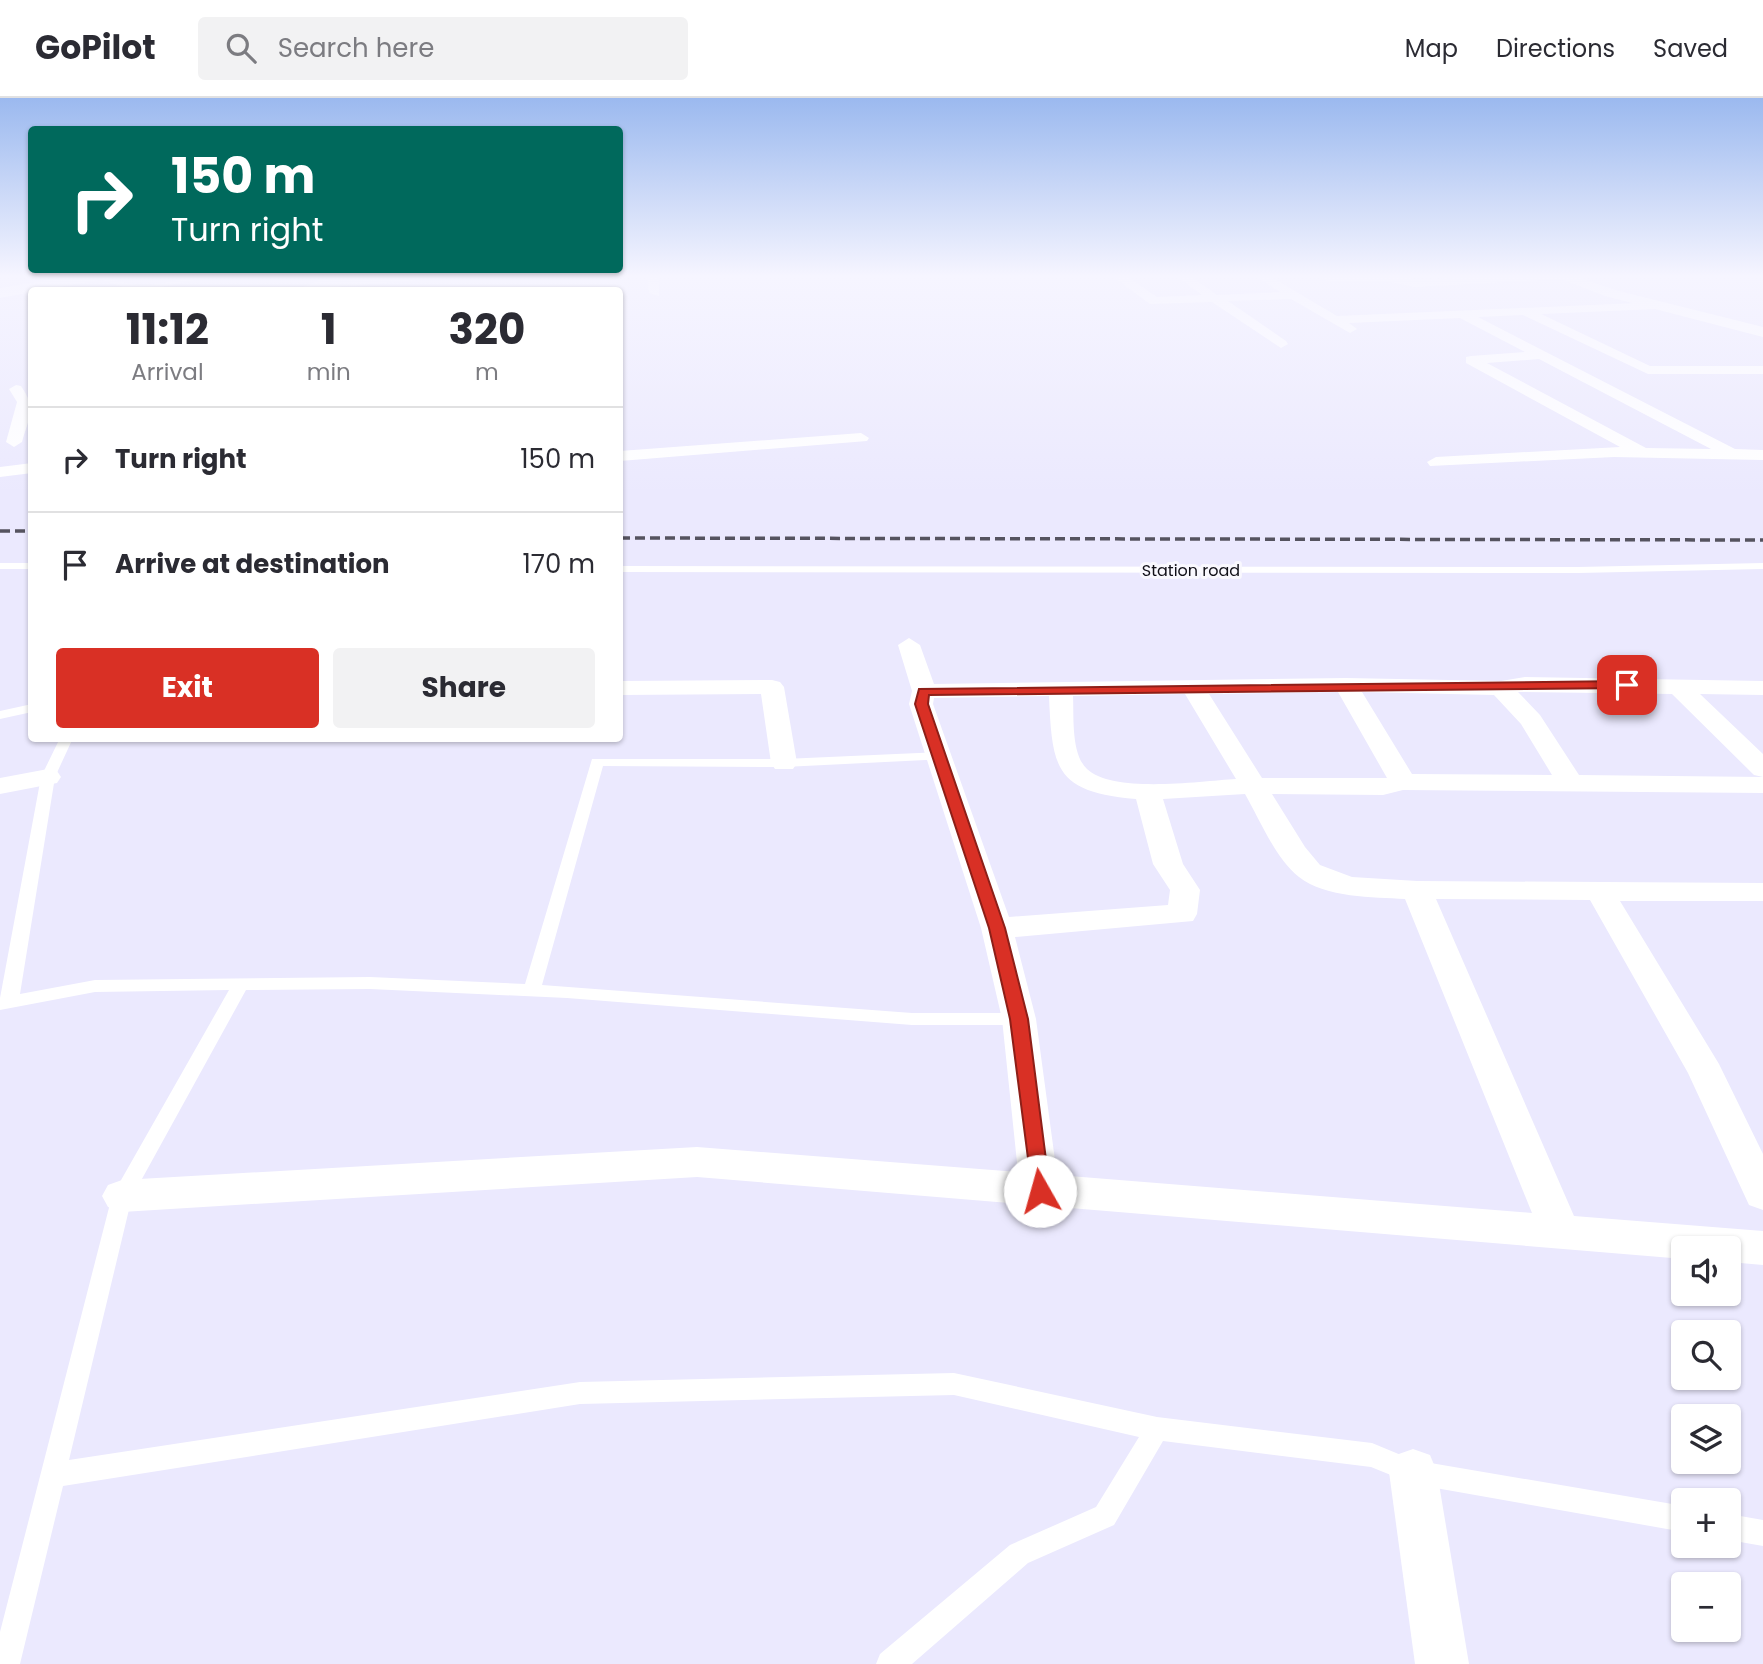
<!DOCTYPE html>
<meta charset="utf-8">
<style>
:root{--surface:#fff;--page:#f2f2f3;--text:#2b2b33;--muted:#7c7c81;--line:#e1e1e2;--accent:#d93025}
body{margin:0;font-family:Poppins,sans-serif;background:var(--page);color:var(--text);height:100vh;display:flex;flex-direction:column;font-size:26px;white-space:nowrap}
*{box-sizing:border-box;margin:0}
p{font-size:23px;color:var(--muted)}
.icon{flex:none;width:38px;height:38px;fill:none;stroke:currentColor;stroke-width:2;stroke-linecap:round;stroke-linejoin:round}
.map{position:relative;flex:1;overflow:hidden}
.details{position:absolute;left:28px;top:189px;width:595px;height:455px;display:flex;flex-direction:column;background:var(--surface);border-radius:7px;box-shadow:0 2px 5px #0004}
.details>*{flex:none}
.top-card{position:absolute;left:28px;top:28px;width:595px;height:147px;border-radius:7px;box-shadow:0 2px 5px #0004;background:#00695c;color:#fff;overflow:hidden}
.tools{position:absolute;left:1671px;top:1138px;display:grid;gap:14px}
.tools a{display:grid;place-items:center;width:70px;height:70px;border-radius:7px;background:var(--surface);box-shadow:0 2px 5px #0004;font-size:35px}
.pin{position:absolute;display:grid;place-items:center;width:60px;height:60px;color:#fff;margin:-30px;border-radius:14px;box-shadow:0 4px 10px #0006}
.me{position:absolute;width:77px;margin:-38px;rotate:353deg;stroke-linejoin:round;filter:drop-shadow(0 0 5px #0008)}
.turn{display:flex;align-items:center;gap:24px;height:147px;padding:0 28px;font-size:32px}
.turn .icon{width:91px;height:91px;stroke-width:2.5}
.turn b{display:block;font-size:49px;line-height:60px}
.eta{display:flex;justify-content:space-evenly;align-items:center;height:119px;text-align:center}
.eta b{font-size:42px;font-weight:700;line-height:49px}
.action{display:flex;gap:14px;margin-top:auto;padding:14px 28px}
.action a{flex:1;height:80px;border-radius:7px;background:var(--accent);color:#fff;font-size:28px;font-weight:700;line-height:80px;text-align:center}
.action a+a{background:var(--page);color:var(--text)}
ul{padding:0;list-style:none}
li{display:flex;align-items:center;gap:21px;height:105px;padding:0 28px;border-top:2px solid var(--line)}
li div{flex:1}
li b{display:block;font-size:26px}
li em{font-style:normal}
header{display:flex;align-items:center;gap:42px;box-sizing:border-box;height:98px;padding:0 35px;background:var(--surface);border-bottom:2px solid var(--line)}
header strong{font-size:33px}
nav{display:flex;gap:38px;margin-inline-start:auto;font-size:24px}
.search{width:490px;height:63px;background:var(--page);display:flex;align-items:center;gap:18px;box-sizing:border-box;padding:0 24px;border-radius:7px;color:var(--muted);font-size:26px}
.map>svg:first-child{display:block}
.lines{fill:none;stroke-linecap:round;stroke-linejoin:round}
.service{fill:#fff;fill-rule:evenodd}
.minor{fill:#fff;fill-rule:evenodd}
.tertiary{fill:#fff;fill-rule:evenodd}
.primary{fill:#fff;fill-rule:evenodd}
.rail{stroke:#55535f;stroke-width:3.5;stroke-dasharray:10 5;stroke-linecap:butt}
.route{fill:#d93025;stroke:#8d1f18;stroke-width:2}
.labels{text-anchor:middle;stroke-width:6;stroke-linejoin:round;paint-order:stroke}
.far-street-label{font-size:16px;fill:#100f17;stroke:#f9f8fe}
</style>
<header>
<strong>GoPilot</strong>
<div class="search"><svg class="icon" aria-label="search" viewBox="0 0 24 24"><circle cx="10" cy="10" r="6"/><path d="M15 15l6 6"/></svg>Search here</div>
<nav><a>Map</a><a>Directions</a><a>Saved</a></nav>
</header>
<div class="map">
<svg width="1763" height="1566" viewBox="0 0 1763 1566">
<rect width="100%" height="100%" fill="#ebe9fe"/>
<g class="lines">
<g class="service">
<rect x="0" y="465" width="32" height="6"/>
<polygon points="1763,465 1763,471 1578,475 620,474 620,468 1578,469"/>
<polygon points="32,606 32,614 0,621 0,613"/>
<polygon points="60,640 73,640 55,679 20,896 95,882 370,879 525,886 592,661 784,661 941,654 946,655 948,658 946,661 784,669 603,668 542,887 912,915 1019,915 1025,917 1028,921 1025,925 1019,927 912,927 567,900 370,891 246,892 132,1099 69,1362 580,1284 954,1275 1157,1319 1372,1345 1413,1362 1684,1408 1684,1434 1413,1386 1371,1369 1163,1343 1114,1427 1028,1465 912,1566 876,1566 880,1556 1010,1447 1096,1409 1139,1339 954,1297 580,1306 63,1388 20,1566 0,1566 0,1534 112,1098 229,892 95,894 0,912 0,900 41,679"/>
<polygon points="1729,1416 1763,1422 1763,1448 1729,1442"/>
</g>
<g class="minor">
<path d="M 89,177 C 107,177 122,186 139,187 C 162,188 191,177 218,177 L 148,192 L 131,192 Z"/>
<polygon points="393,177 452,177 446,180 296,192 322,181"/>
<polygon points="647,177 659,177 659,198 649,195"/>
<path d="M 1111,177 L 1125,177 L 1157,199 L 1202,197 L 1175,177 L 1189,177 L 1217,197 L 1280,194 L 1254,177 L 1268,177 L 1337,218 L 1660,204 L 1660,210 L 1656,211 L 1541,216 L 1650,268 L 1763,268 L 1763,276 L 1648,276 L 1523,217 L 1478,219 L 1735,351 L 1763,352 L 1763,362 L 1614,359 L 1430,368 L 1427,364 L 1436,359 L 1620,349 L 1466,265 L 1466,259 L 1471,258 L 1525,254 L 1460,220 L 1349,225 L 1357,231 L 1350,235 L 1291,201 L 1228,203 L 1286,243 L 1288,246 L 1281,250 L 1212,204 L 1150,206 ZM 1539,261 L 1711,351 L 1646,350 L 1487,265 Z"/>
<polygon points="1311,177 1389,177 1415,181 1567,178 1561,181 1415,189 1386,183 1331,184"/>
<path d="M 16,287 L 21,288 C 37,311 29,319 22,344 L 14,349 L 6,344 L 17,304 L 9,291 Z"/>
<polygon points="861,335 869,340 867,343 620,363 620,353"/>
<polygon points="32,365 32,375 0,379 0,369"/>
<path d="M 909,540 L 920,547 L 934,586 L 1346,580 L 1501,583 L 1525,579 L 1763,583 L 1763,597 L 1700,596 L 1763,656 L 1763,679 L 1754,677 L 1672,596 L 1518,594 L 1540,617 L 1579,677 L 1763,679 L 1763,695 L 1403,692 L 1383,697 L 1272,696 L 1305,749 L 1320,767 L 1352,779 L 1417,783 L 1763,785 L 1763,803 L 1620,803 L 1719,966 L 1763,1056 L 1763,1112 L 1749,1107 L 1688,975 L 1590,802 L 1436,801 L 1574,1118 L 1763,1133 L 1763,1167 L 1729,1164 L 1729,1150 L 1684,1150 L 1684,1161 L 697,1079 L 122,1114 L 108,1109 L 102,1098 L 108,1087 L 122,1082 L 697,1049 L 1018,1074 L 1002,921 L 981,830 L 909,606 L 912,593 L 898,547 ZM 1338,594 L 1387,680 L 1262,680 L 1209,596 ZM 1362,594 L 1494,597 L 1521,626 L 1552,677 L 1412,676 ZM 1185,596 L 1236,681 C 1201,683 1113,696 1087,671 C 1071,656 1074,619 1073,598 ZM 1049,598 C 1052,672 1056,694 1136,701 L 1153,766 L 1170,792 L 1168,807 L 1009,819 L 933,606 L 934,600 ZM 1245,696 C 1260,722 1275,760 1299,779 C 1326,800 1373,799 1405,801 L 1532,1115 L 1057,1077 L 1036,921 L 1015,839 L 1193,823 L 1197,816 L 1200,792 L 1183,766 L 1163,701 Z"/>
<polygon points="772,582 780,584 784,589 797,665 793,671 775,671 771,665 761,596 620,597 620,583"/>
<polygon points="48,671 57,673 61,679 57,685 0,696 0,680"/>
<polygon points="1413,1351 1430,1357 1437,1374 1469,1566 1415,1566 1389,1374 1396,1357"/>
</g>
<polygon class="tertiary" points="1551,177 1572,177 1615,192 1763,229 1763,239 1605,198"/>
<polygon class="primary" points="78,177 111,177 104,181 0,200 0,190"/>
<g class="rail">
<polyline points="0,433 32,433"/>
<polyline points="620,440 1763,442"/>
</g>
</g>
<linearGradient id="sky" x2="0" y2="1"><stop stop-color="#9bb9ef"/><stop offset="0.45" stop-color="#f6f5ff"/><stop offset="1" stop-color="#f6f5ff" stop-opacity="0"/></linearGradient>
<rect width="1763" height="396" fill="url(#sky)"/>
<polygon class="route" points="1627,583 1633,587 1631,590 929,597 928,606 1005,830 1028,921 1050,1093 1047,1099 1040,1101 1033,1099 1010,921 989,830 915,606 919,591"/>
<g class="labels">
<g class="far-street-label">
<text x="1191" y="478">Station road</text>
</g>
</g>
</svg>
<div class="tools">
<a><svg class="icon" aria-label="sound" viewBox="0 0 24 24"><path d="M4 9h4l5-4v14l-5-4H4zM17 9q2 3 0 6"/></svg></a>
<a><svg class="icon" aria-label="search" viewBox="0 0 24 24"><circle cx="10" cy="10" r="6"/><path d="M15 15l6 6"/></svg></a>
<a><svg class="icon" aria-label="layers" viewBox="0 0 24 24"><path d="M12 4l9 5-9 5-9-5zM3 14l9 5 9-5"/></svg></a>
<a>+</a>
<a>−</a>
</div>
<div class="pin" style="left:1627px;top:587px;background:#d93025"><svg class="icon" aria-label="arrive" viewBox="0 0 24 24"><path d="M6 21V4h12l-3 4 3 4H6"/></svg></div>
<svg class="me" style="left:1040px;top:1093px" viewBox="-20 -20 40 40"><circle r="19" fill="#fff"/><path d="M0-13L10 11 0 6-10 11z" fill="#d93025"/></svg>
<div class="top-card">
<div class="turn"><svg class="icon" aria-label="right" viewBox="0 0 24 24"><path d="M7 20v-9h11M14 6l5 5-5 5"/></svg><div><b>150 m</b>Turn right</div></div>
</div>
<section class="details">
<div class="eta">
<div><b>11:12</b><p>Arrival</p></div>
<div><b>1</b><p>min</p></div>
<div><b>320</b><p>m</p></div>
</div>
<ul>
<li><svg class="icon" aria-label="right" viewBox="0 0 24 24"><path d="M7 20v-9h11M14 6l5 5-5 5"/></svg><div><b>Turn right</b></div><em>150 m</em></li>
<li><svg class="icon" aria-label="arrive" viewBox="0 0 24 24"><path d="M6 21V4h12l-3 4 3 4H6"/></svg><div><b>Arrive at destination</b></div><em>170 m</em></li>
</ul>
<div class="action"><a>Exit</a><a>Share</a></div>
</section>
</div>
